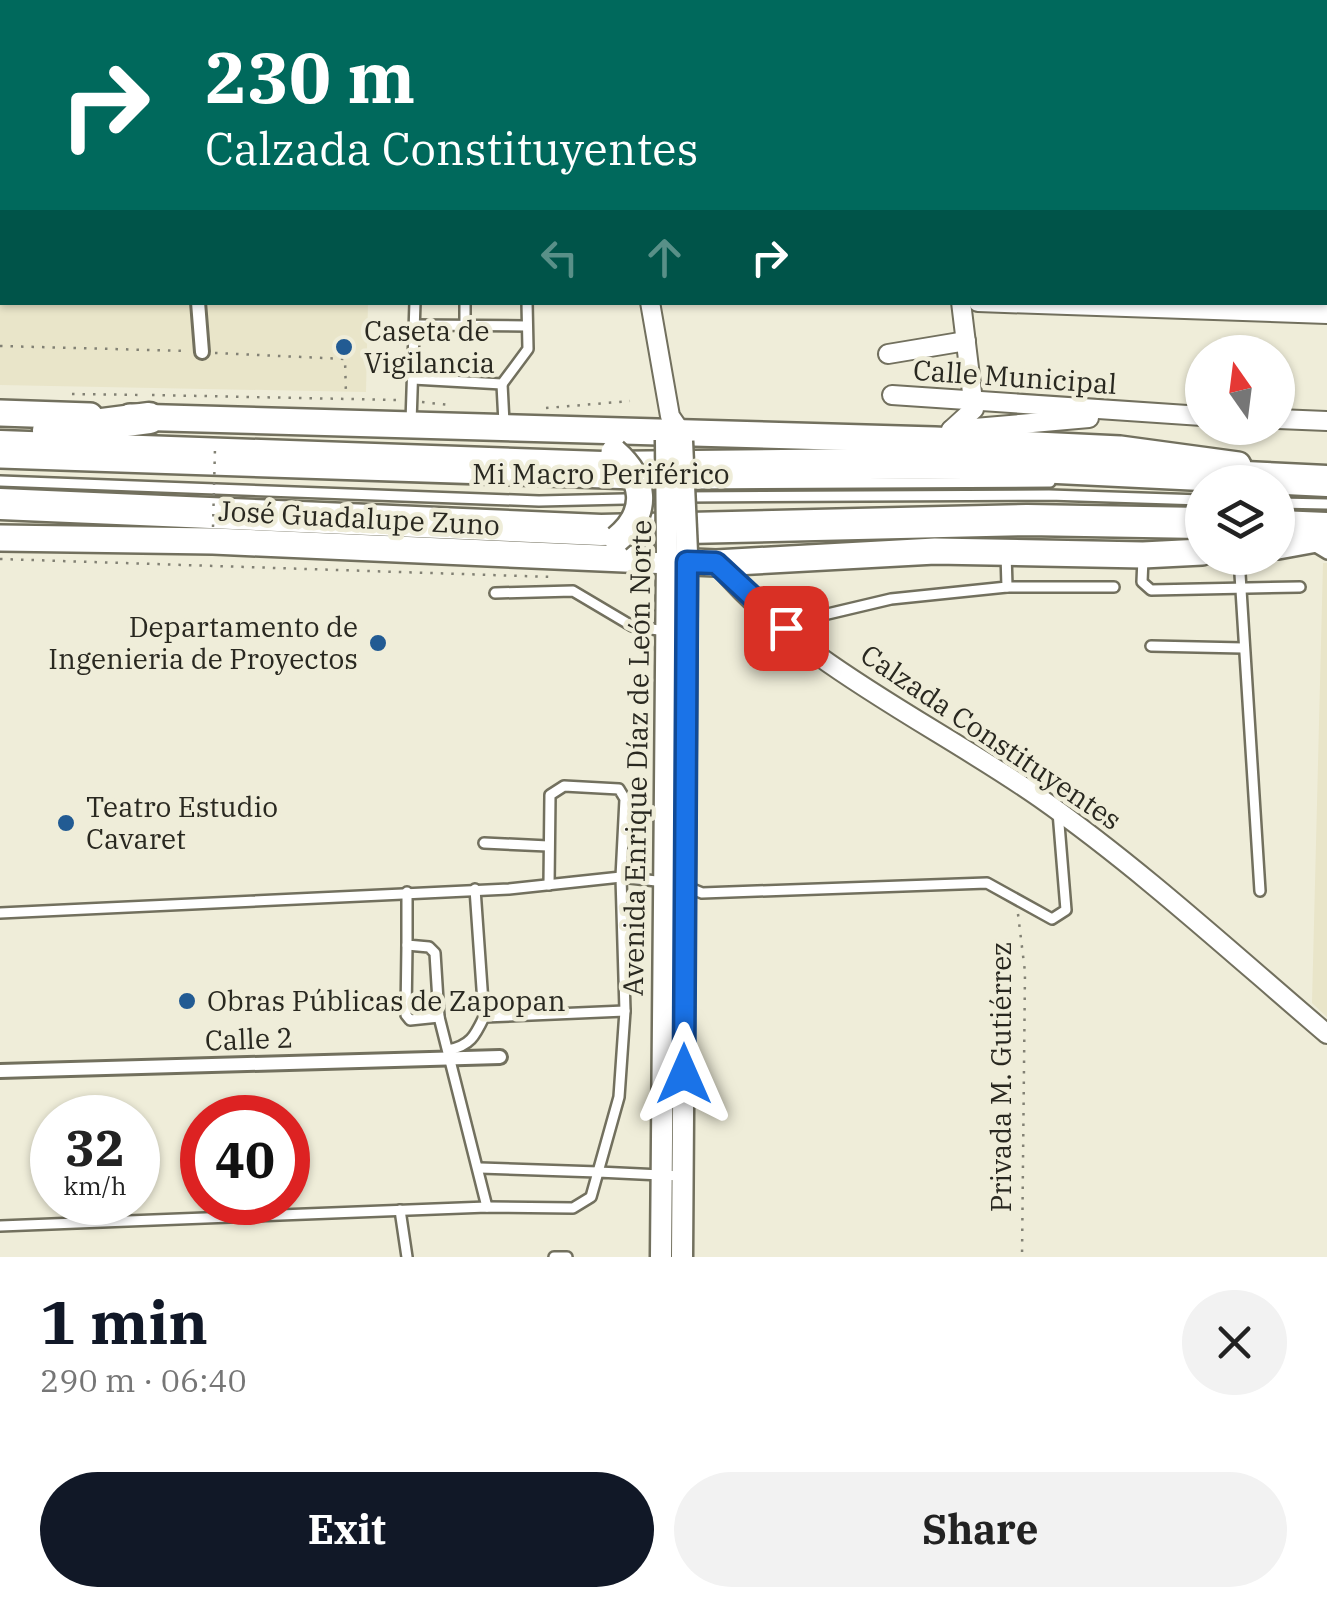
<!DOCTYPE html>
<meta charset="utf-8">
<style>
:root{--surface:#fff;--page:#f2f2f2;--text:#222;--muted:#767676;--accent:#111827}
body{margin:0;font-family:"IBM Plex Serif",serif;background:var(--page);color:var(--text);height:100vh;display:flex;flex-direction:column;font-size:38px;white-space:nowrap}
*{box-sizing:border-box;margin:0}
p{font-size:32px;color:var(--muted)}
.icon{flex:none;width:55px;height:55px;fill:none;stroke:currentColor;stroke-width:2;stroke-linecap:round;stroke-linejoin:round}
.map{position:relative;height:1257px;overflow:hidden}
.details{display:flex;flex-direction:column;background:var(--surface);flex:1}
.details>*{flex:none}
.banner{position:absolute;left:0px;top:0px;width:1328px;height:305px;box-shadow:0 2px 8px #0004;background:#00695c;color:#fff;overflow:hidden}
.needle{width:65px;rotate:346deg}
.tools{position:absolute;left:1185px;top:335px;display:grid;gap:20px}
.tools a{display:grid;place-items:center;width:110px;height:110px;border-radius:50%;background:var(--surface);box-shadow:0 2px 8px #0004;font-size:50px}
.speed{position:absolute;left:30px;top:1095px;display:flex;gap:20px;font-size:50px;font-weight:700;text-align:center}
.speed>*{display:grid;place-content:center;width:130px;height:130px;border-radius:50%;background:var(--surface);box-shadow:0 2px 8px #0004;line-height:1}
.speed small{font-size:25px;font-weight:400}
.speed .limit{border:15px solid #d22;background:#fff;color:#111}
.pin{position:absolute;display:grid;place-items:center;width:85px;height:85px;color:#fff;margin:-42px;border-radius:20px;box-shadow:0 5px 15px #0006}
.me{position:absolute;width:110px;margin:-55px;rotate:0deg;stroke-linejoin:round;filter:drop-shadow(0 0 8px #0008)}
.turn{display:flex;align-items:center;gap:35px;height:210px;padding:0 40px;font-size:45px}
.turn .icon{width:130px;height:130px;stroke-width:2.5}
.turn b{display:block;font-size:70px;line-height:85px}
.lanes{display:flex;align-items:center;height:95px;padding:0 40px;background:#0003;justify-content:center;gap:50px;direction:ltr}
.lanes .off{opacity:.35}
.round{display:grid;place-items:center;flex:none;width:105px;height:105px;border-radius:52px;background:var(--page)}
.headline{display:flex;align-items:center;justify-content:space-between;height:170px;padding:0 40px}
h1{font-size:60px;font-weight:700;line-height:75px;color:var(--accent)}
.action{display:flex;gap:20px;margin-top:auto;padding:20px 40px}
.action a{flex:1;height:115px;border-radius:60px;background:var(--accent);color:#fff;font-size:40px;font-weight:700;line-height:115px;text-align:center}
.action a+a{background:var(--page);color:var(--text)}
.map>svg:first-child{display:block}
.built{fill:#e9e5c9}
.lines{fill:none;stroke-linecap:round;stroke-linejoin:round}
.service-casing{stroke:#72705e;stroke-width:14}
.pedestrian-casing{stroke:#72705e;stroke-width:18}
.minor-casing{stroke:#72705e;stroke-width:22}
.tertiary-casing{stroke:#72705e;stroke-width:25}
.secondary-casing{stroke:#72705e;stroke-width:30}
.motorway-casing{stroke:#72705e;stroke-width:35}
.path{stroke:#828174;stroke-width:2.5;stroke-dasharray:2.5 8;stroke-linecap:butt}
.service{stroke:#fff;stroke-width:9}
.pedestrian{stroke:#fff;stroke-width:12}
.minor{stroke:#fff;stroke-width:18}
.tertiary{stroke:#fff;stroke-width:20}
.secondary{stroke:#fff;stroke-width:25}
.motorway{stroke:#fff;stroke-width:30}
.tertiary-bridge-casing{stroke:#72705e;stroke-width:25;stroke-linecap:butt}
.secondary-bridge-casing{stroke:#72705e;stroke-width:30;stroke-linecap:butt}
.path-bridge{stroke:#828174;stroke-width:2.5;stroke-dasharray:2.5 8;stroke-linecap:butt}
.tertiary-bridge{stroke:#fff;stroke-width:20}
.secondary-bridge{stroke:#fff;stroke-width:25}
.route-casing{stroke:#114b97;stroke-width:25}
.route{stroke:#1a73e8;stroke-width:18}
.poi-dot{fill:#225b93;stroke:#efedd9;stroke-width:4}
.labels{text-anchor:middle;stroke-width:9;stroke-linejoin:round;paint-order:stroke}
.poi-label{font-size:28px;fill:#292820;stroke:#efedd9;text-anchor:start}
.street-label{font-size:28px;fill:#292820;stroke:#efedd9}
</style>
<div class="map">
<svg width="1327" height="1257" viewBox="0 0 1327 1257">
<rect width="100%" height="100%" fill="#efedd9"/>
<g class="built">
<polygon points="0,0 582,0 582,2 2,2 2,302 368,303 366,392 0,385"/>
<polygon points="1323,563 1327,563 1327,1017 1312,1003"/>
</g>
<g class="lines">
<g class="service-casing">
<g id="service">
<polyline points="527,0 527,2"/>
<polyline points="563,2 564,0"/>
<polyline points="0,24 2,23"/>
<polyline points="0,131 2,130"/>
<polyline points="465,302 465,325"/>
<polyline points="414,325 527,326"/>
<polyline points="413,379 502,384 528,349 527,302"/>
<polyline points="502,384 504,423"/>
<polyline points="411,422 415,302"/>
<polyline points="0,463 665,485"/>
<polyline points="0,481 539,501 667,498"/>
<polyline points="685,484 1050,482"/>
<polyline points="682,497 1049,495 1202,500"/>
<polyline points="1278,503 1327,504"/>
<polyline points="1312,545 1327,554"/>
<polyline points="1143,558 1142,582 1151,590 1300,587"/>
<polyline points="1239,558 1260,891"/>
<polyline points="1007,587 1114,587"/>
<polyline points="495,593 573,591 632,626 665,631"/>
<polyline points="815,617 891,599 1007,587 1006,553"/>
<polyline points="1151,646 1243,648"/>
<polyline points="484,843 548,846"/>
<polyline points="685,886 702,893 987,883 1052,919 1066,910 1058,812"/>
<polyline points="407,892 407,945 429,947 435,953 439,1017 487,1207"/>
<polyline points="0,913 509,889 621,877 665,882"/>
<polyline points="407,945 406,1015 410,1020 439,1017"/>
<polyline points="484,1017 625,1011"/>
<path d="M 448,1050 C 470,1046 475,1036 484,1017 L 475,889"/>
<polyline points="480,1168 598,1172 619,1097 625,1011 621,877 625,799 619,789 564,786 550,795 549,885"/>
<polyline points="400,1210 407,1257"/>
<polyline points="0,1226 487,1207 573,1208 591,1197 598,1172 682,1176"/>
<polyline points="554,1257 567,1257"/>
</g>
</g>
<g class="pedestrian-casing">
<g id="pedestrian">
<polyline points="176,0 176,2"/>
<polyline points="198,302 202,352"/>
<polyline points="0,1071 500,1057"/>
</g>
</g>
<g class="minor-casing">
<g id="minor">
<polyline points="595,0 595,2"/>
<polyline points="887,0 888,2"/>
<polyline points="949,2 958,0"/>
<polyline points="1325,27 1327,26"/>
<polyline points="650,302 670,416 681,432"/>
<polyline points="978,302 1327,314"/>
<polyline points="888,354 966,341"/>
<polyline points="892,395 1202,416"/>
<polyline points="1278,419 1327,421"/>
<polyline points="951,430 1089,418"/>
<polyline points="951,430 974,409 961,302"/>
<path d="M 716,563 C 801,665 933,723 1040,798 C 1141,869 1233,954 1327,1034"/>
</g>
</g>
<g class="tertiary-casing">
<g id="tertiary">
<polyline points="661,1257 667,553"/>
<polyline points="682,1257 687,552"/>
</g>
</g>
<g class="secondary-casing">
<g id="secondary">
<polyline points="0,413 90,416"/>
<polyline points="130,417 935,440 1120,449 1238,465"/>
<polyline points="0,538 213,541 716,563 935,551 1143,555 1202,552"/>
<polyline points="1278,546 1327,537"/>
</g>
</g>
<g class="motorway-casing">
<g id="motorway">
<polyline points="48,431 149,418"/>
<polyline points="0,446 602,467 952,463 1327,481"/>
<polyline points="0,504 601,530 1027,520 1202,523"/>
<polyline points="1278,526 1327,528"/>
</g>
</g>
<g class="path">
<polyline points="236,2 257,0"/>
<polyline points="0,251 2,248"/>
<polyline points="0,346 187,351"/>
<polyline points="215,353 345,359 346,395"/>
<polyline points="72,394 144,395"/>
<polyline points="152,395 399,400"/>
<polyline points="422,402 449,405"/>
<polyline points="546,408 630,401"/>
<polyline points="0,559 553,577"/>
<polyline points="1250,564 1267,564"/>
<polyline points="1018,914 1025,972 1022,1257"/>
</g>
<use href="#service" class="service"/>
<use href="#pedestrian" class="pedestrian"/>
<use href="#minor" class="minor"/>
<use href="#tertiary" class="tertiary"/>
<use href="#secondary" class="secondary"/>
<use href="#motorway" class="motorway"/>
<g class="tertiary-bridge-casing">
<g id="tertiary-bridge">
<polyline points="666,440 667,553"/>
<polyline points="682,441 687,552"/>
</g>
</g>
<g class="secondary-bridge-casing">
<path id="secondary-bridge" d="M 614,452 C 645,479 650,512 617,539"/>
</g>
<polyline class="path-bridge" points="213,527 215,448"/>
<use href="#tertiary-bridge" class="tertiary-bridge"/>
<use href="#secondary-bridge" class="secondary-bridge"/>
</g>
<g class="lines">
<g class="route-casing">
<polyline id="route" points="684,1074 687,562 716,563 786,628"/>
</g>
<use href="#route" class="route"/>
</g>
<g class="poi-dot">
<circle cx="344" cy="347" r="10"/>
<circle cx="378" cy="643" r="10"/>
<circle cx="66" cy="823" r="10"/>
<circle cx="187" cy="1001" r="10"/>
</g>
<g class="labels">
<g class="poi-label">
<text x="364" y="341">Caseta de<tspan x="364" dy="32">Vigilancia</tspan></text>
<text x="358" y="637" text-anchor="end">Departamento de<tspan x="358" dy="32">Ingenieria de Proyectos</tspan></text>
<text x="86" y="817">Teatro Estudio<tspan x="86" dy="32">Cavaret</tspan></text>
<text x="207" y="1011">Obras Públicas de Zapopan</text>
</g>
<g class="street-label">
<text transform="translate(1015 377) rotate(4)" y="10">Calle Municipal</text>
<text x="601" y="484">Mi Macro Periférico</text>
<text transform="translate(359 518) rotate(3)" y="10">José Guadalupe Zuno</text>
<text transform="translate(991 737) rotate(34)" y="10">Calzada Constituyentes</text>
<text transform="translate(637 758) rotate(-89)" y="10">Avenida Enrique Díaz de León Norte</text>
<text transform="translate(249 1039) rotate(-2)" y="10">Calle 2</text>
<text transform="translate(1001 1077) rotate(-90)" y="10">Privada M. Gutiérrez</text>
</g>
</g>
</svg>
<div class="tools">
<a><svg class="needle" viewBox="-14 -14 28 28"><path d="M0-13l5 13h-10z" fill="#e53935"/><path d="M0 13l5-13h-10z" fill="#767676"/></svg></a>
<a><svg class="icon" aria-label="layers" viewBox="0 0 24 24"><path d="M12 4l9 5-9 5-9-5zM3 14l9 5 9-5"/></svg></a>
</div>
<div class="speed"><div>32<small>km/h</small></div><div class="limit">40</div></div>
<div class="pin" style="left:786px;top:628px;background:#d93025"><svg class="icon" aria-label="arrive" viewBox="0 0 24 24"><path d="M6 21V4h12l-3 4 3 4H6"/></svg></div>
<svg class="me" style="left:684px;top:1074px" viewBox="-20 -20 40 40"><path d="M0-17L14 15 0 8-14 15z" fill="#1a73e8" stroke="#fff" stroke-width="4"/></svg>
<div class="banner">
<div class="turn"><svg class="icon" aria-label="right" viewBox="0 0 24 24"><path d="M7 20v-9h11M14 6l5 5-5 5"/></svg><div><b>230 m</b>Calzada Constituyentes</div></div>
<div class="lanes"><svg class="icon off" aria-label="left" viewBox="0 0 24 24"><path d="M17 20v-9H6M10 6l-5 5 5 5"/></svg><svg class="icon off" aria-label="ahead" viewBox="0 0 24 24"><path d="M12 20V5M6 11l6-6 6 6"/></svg><svg class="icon" aria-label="right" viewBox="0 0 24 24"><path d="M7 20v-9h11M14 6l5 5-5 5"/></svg></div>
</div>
</div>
<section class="details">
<div class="headline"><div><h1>1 min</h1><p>290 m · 06:40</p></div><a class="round"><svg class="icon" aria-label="close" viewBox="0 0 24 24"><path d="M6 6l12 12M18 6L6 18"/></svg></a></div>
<div class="action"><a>Exit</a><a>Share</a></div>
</section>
